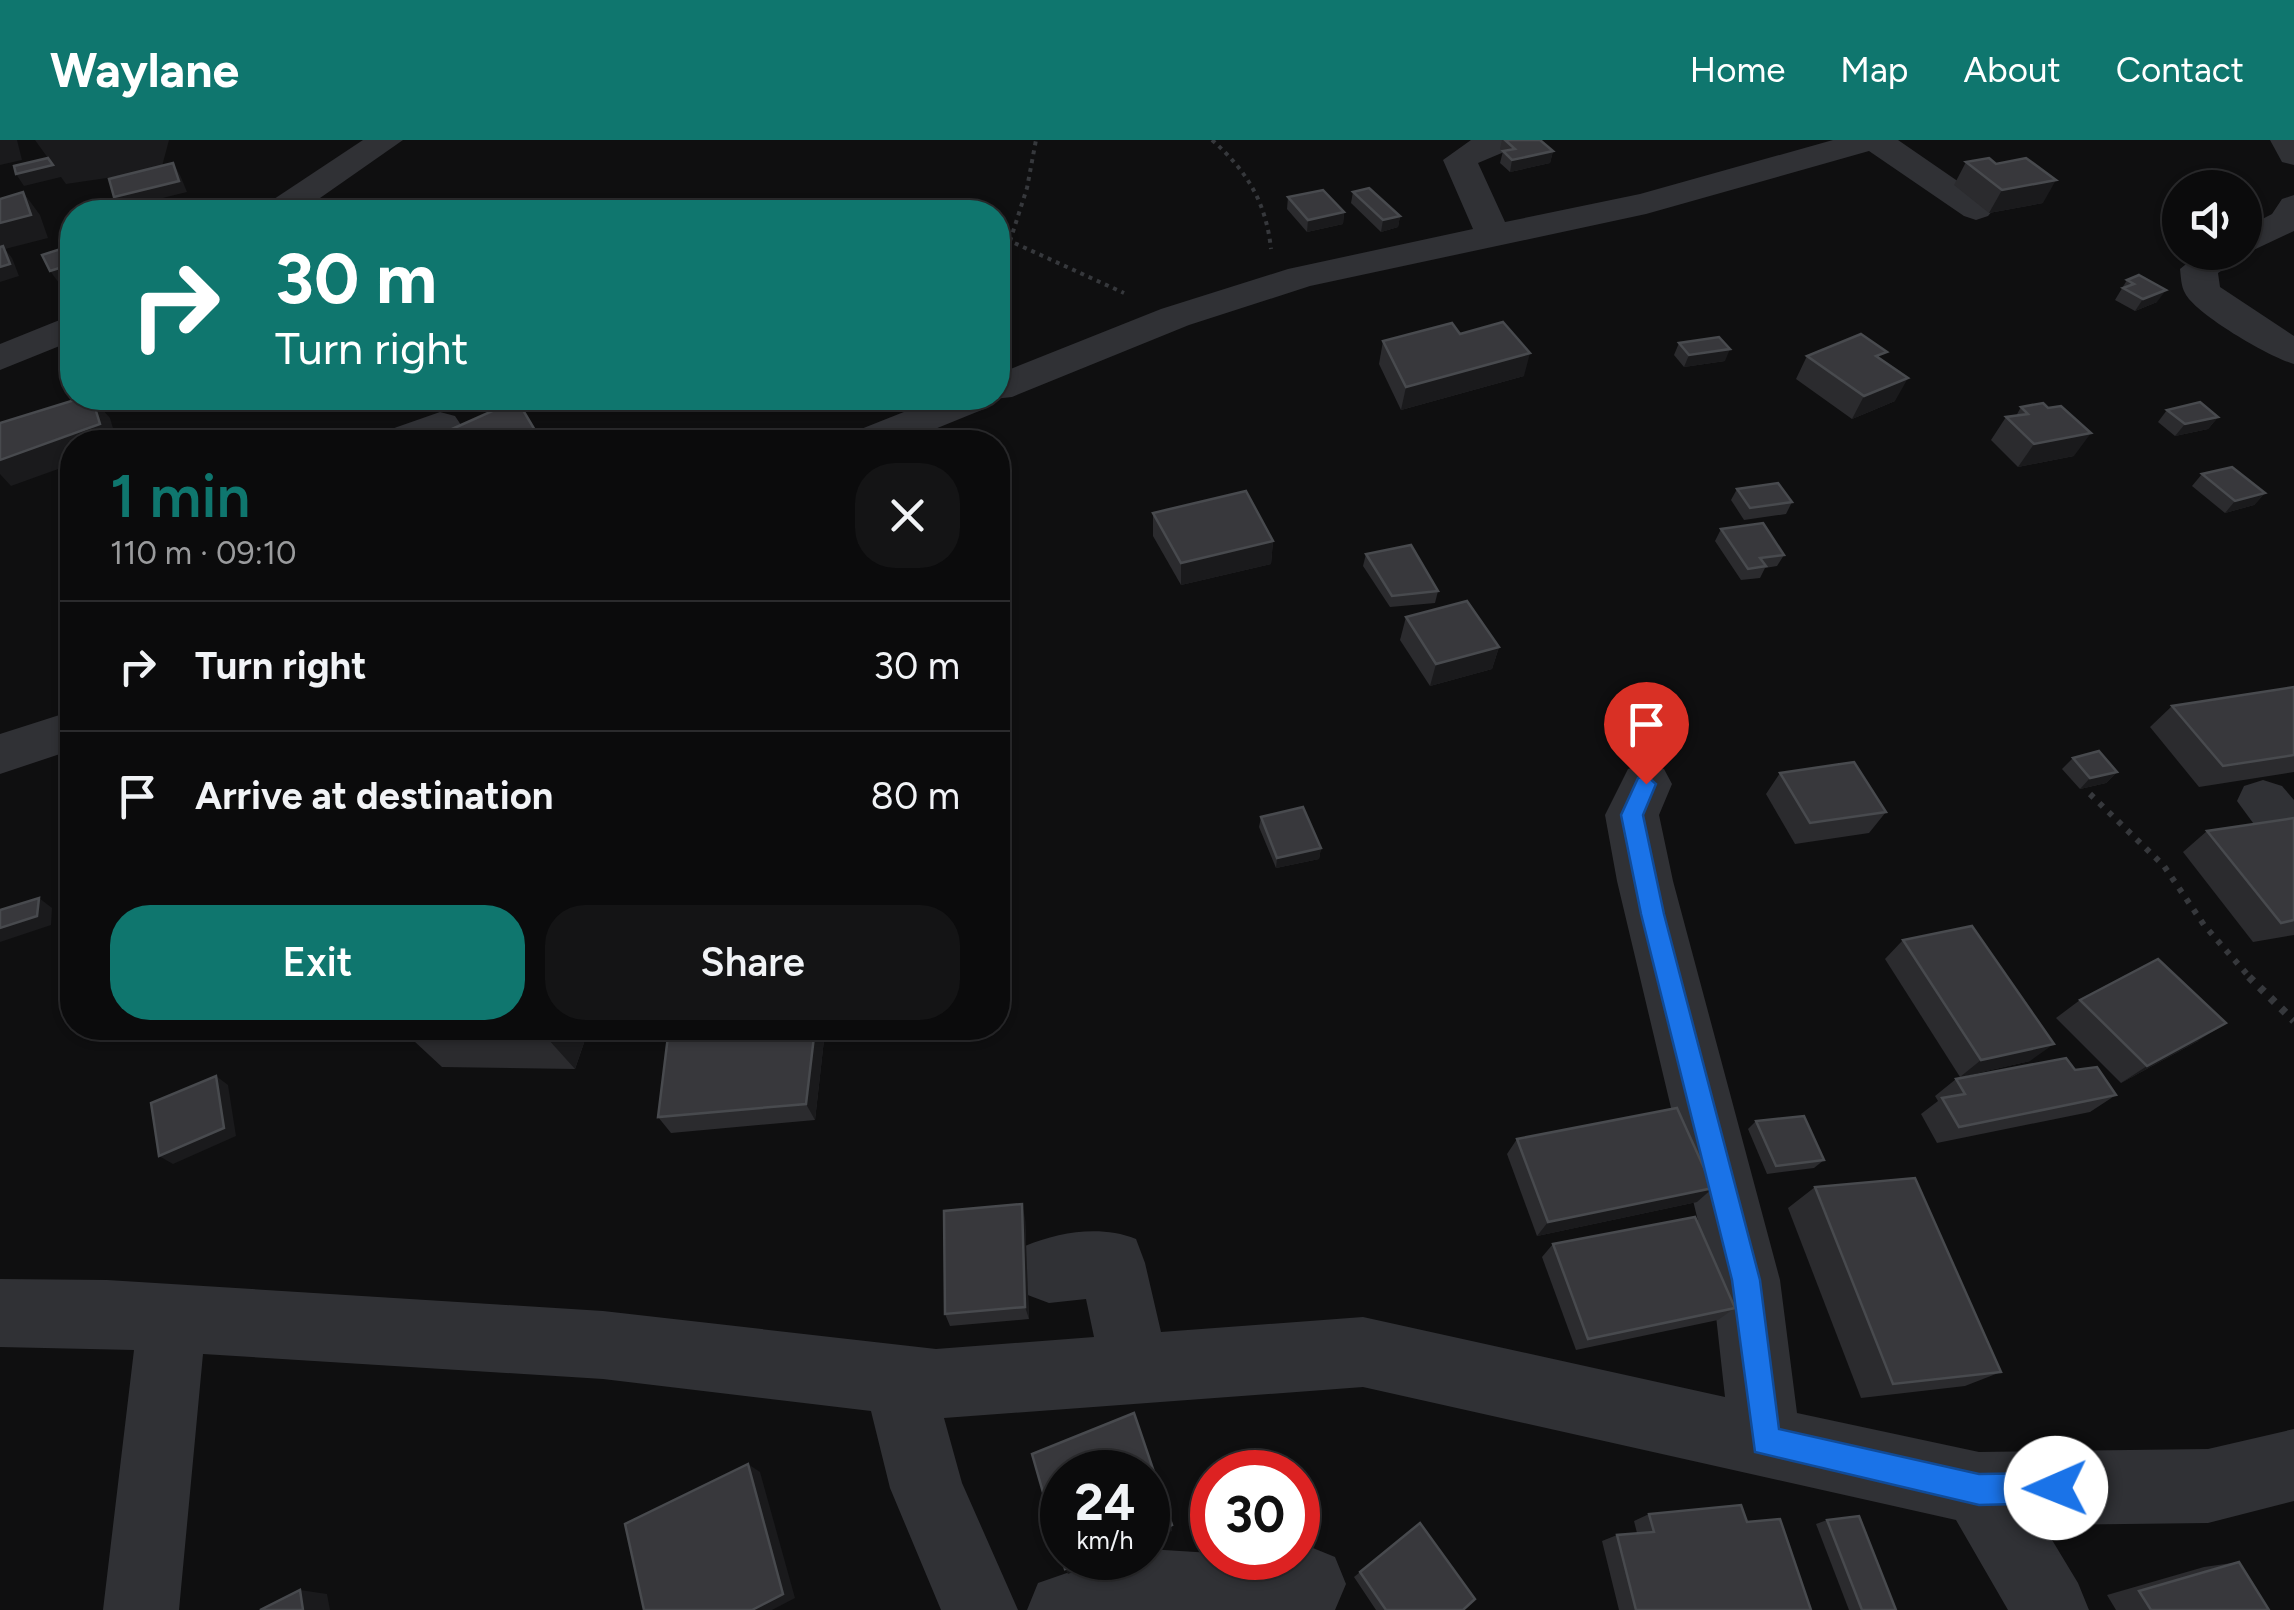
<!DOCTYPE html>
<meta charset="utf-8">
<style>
:root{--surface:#0b0b0c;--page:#141415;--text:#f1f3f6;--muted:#9a9b9d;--line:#2b2b2d;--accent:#0f766e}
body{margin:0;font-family:Figtree,sans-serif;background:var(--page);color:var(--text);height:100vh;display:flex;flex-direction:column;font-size:38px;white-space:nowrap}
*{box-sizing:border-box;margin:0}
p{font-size:32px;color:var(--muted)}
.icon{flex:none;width:55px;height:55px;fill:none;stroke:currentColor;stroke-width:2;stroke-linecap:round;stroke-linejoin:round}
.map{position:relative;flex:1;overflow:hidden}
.panel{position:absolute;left:60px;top:290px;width:950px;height:610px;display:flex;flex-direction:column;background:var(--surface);border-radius:40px;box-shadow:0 2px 8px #0004,0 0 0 2px var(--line)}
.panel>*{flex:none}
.hud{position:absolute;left:60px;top:60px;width:950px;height:210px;border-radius:40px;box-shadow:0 2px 8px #0004,0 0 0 2px var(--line);background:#0f766e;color:#fff;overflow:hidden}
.fabs{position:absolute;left:2162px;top:30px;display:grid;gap:20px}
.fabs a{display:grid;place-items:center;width:100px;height:100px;border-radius:50%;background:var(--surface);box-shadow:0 2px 8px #0004,0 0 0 2px var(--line);font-size:50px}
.speed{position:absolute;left:1040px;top:1310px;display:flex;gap:20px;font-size:50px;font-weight:700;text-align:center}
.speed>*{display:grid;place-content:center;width:130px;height:130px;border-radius:50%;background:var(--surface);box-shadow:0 2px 8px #0004,0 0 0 2px var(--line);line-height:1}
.speed small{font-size:25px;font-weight:400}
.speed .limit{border:15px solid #d22;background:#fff;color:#111}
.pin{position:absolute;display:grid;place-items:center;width:85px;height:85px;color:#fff;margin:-102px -42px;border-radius:50% 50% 50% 0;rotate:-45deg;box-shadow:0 0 10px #0007}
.pin .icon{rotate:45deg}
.me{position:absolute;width:110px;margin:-55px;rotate:269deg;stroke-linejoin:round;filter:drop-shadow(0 0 8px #0008)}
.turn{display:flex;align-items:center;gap:35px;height:210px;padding:0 50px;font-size:45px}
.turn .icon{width:130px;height:130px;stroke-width:2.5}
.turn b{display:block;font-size:70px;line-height:85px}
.round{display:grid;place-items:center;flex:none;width:105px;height:105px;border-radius:40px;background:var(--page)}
.summary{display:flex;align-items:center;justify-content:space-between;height:170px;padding:0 50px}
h1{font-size:60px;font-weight:600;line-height:75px;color:var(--accent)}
.cta{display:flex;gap:20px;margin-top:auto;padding:20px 50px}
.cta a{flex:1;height:115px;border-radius:40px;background:var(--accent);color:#fff;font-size:40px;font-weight:600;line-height:115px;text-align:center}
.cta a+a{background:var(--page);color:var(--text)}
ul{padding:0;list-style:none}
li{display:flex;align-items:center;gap:30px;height:130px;padding:0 50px;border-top:2px solid var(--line)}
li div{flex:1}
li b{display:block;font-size:38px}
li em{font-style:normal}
header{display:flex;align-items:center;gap:60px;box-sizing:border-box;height:140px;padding:0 50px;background:var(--accent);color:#fff}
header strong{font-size:48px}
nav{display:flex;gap:55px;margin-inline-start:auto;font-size:35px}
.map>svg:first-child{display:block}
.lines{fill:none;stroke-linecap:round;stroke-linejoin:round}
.path-far2{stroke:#36383c;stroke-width:4;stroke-dasharray:4 5;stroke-linecap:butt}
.path-far1{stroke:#36383c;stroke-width:6;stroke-dasharray:5 8;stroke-linecap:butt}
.path{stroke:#36383c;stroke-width:8;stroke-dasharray:6 9;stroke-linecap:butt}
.minor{fill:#303135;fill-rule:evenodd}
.wall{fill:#2b2b2e}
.shaded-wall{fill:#1a1a1c}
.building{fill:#38383c;stroke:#484a4e;stroke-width:2.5}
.route{fill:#1a73e8;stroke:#114b97;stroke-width:2.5}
</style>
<header>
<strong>Waylane</strong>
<nav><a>Home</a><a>Map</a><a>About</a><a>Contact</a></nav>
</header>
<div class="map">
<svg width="2294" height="1470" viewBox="0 0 2294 1470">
<rect width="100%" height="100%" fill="#0f0f10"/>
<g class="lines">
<g class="path-far2">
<path d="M 1212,0 C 1247,31 1266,62 1271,109"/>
<polyline points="1010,101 1027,48 1036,0"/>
<polyline points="998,105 1010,101 1124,153"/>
</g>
<polyline class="path-far1" points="2090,654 2164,726 2204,785 2252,840"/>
<polyline class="path" points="2249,837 2294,881"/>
<g class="minor">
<polygon points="363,0 403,0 300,72 260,72 265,65"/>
<polygon points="1471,0 1521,0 1516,7 1478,23 1505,82 1640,54 1833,0 1898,0 1988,62 1994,69 1988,76 1976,80 1964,76 1869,11 1646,74 1310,146 1189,185 1012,257 994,259 989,267 903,302 845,302 851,293 939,258 998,258 998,234 1161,169 1288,129 1473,89 1443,20"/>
<polygon points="2270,0 2294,0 2294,25 2282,22"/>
<path d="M 2294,55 L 2294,91 L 2245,114 L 2218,133 L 2220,147 L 2294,196 L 2294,224 C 2271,218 2195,174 2185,153 C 2181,146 2181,137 2180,129 L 2201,112 L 2245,112 L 2245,88 L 2272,74 L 2282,59 Z"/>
<polygon points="72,175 72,201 0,230 0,204"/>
<path d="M 440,272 L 455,276 L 461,285 C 444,310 400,304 374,302 L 380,293 Z"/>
<polygon points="72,571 72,610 0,634 0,594"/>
<path d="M 1646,623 L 1664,629 L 1672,644 L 1659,675 L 1673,741 L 1780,1140 L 1797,1273 L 1979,1312 L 2208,1309 L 2294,1289 L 2294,1361 L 2208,1383 L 2043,1385 L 2078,1443 L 2089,1470 L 2008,1470 L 1956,1380 L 1363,1247 L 944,1278 L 962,1343 L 1018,1470 L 941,1470 L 890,1348 L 871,1271 L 603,1239 L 203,1214 L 179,1470 L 103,1470 L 134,1210 L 0,1207 L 0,1139 L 107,1140 L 603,1171 L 936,1209 L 1094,1197 L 1086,1159 L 1049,1163 L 1025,1154 L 1016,1130 L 1025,1106 C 1060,1092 1100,1085 1136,1099 L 1145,1123 L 1161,1192 L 1363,1177 L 1725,1257 L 1712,1140 L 1617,741 L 1605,675 L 1628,629 Z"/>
<polygon points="2263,640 2282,646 2294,660 2294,720 2275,713 2237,661 2244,646"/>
<polygon points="1308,1406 1335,1417 1346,1444 1335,1470 1027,1470 1038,1443 1110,1418 1148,1418 1148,1409 1212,1413 1212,1418 1298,1418 1298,1407"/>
</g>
</g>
<g class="wall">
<polygon points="1502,0 1540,0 1553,11 1550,23 1510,32 1500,23 1503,11 1500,9"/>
<polygon points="1966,22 2043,63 1989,73 1954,45"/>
<polygon points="1353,52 1400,76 1398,87 1381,92 1351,63"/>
<polygon points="1288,57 1344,72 1343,84 1307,92 1287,69"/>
<polygon points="2127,140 2157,162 2135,171 2115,160"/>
<polygon points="1460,194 1524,236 1401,270 1379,224 1383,201"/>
<polygon points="1679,203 1725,221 1684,227 1674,215"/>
<polygon points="1807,216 1882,221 1895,261 1852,279 1796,239"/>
<polygon points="2021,267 2048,268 2074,316 2018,327 1991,300 2006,277 2016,276"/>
<polygon points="2167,270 2218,277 2208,289 2175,296 2158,282"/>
<polygon points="2202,334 2265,353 2254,365 2225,373 2192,346"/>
<polygon points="1737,349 1792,362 1786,374 1744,380 1731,360"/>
<polygon points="1153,373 1273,401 1271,424 1181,445 1153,396"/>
<polygon points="1721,389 1784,415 1777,426 1765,428 1760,438 1741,440 1715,401"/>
<polygon points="1366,414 1438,451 1435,463 1390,467 1363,426"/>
<polygon points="1406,477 1499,507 1492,529 1430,546 1400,500"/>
<polygon points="2294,547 2294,632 2199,647 2150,587 2172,566"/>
<polygon points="2073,618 2117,632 2106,643 2080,649 2062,629"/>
<polygon points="1780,633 1886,672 1869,693 1795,704 1766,654"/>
<polygon points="1261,677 1321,708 1319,719 1276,728 1259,687"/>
<polygon points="2294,678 2294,795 2253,802 2183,712 2207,691"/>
<polygon points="1903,800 2030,921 1960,937 1885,819"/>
<polygon points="2080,860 2198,901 2121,943 2056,878"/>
<polygon points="400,888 589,888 575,929 442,927"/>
<polygon points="825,891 815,980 671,993 658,977"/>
<polygon points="2075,930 2116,955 2090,972 1937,1003 1921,974 1938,961 1935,956 1956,939"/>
<polygon points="1756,981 1824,1020 1814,1028 1767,1034 1748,989"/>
<polygon points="1517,999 1697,1062 1537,1096 1507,1014"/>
<polygon points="1815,1047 2001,1232 1965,1246 1861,1258 1788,1068"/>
<polygon points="1025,1078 1029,1179 950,1186 945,1174"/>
<polygon points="1553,1104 1735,1168 1718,1180 1576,1210 1542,1117"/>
<polygon points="1649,1374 1747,1382 1811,1470 1619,1470 1602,1401 1617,1395 1637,1393 1634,1381"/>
<polygon points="1827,1380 1896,1470 1849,1470 1816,1384"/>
<polygon points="1420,1383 1463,1470 1376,1470 1354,1437"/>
<polygon points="2239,1422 2269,1470 2116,1470 2107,1455 2204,1427"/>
</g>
<g class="shaded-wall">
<polygon points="0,0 17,0 22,20 0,25"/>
<polygon points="35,0 169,0 161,30 66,44 61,37 24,46 16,34 53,25"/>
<polygon points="1553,11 1550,23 1510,32 1512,20"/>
<polygon points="173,23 180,35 187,52 122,68 114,57"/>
<polygon points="2056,40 2043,63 1989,73 2002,50"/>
<polygon points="23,52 40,75 48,98 5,109 12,118 19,136 0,142 0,83"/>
<polygon points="1344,72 1343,84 1307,92 1308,80"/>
<polygon points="1400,76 1398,87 1381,92 1383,80"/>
<polygon points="72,124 72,139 59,143 50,131"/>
<polygon points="2166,150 2157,162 2135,171 2143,159"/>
<polygon points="1730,209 1725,221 1684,227 1689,215"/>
<polygon points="1530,213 1524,236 1401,270 1406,247"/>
<polygon points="1908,238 1895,261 1852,279 1864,256"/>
<polygon points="92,258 110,278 117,302 72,302 72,324 11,346 0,334 0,320"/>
<polygon points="2218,277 2208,289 2175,296 2185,284"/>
<polygon points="2091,293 2074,316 2018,327 2034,304"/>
<polygon points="2265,353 2254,365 2225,373 2235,361"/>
<polygon points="1273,401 1271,424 1181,445 1181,423"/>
<polygon points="1499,507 1492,529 1430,546 1436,524"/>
<polygon points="2117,632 2106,643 2080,649 2090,638"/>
<polygon points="1321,708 1319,719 1276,728 1277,718"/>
<polygon points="39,758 52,768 51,785 0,802 0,788"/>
<polygon points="2226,883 2198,901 2121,943 2147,926"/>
<polygon points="538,888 589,888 575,929"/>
<polygon points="815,888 824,888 825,891 815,980 806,964"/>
<polygon points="2054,904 2030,921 1960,937 1981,920"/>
<polygon points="216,936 228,945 236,996 173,1024 159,1016"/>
<polygon points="1713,1048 1697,1062 1537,1096 1548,1082"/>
<polygon points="1022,1064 1025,1078 1029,1179 1025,1167"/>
<polygon points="748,1324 760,1332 795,1458 772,1470 752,1470"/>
<polygon points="1172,1385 1172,1391 1148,1401 1148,1395"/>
<polygon points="1093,1418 1107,1418 1068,1434 1065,1429"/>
<polygon points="300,1450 327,1454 330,1470 303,1470"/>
</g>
<g class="building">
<polygon points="1505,0 1540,0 1553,11 1512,20 1503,11 1515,9"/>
<polygon points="48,18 53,25 16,34 14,26"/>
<polygon points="1989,18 1996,24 2026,18 2056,40 2002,50 1966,22"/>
<polygon points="173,23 179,41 114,57 109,39"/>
<polygon points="1369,48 1400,76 1383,80 1353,52"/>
<polygon points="1323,50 1344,72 1308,80 1288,57"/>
<polygon points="23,52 31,75 0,83 0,59"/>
<polygon points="3,106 10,124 0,127 0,107"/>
<polygon points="70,106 72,111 72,124 50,131 42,115"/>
<polygon points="2139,135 2166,150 2143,159 2123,148 2134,144 2127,140"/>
<polygon points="1503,182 1530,213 1406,247 1383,201 1452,183 1460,194"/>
<polygon points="1861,194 1887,212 1876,216 1908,238 1864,256 1807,216"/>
<polygon points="1719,197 1730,209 1689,215 1679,203"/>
<polygon points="81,258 92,258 100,284 0,320 0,283"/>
<polygon points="517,260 542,302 457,302 452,289"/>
<polygon points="2200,262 2218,277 2185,284 2167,270"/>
<polygon points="2043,263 2048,268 2061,266 2091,293 2034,304 2006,277 2028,274 2021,267"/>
<polygon points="2232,327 2265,353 2235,361 2202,334"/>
<polygon points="1778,343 1792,362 1750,368 1737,349"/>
<polygon points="1246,351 1273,401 1181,423 1153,373"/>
<polygon points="1763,383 1784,415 1760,418 1766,426 1748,429 1721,389"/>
<polygon points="1411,405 1438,451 1392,456 1366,414"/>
<polygon points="1467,461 1499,507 1436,524 1406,477"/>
<polygon points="2294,547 2294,615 2223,626 2172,566"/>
<polygon points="2099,611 2117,632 2090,638 2073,618"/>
<polygon points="1854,622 1886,672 1810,683 1780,633"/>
<polygon points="1303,667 1321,708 1277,718 1261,677"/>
<polygon points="2294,678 2294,780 2281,783 2207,691"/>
<polygon points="39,758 37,776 0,788 0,770"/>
<polygon points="1972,786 2054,904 1981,920 1903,800"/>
<polygon points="2158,819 2226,883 2147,926 2080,860"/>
<polygon points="669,888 815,888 806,964 658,977"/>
<polygon points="2066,918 2075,930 2097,927 2116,955 1959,987 1942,958 1965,954 1956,939"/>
<polygon points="216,936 224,988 159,1016 151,963"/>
<polygon points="1677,968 1713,1048 1548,1082 1517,999"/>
<polygon points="1804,976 1824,1020 1776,1026 1756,981"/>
<polygon points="1915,1038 2001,1232 1893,1244 1815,1047"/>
<polygon points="1022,1064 1025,1167 945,1174 944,1071"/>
<polygon points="1695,1077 1735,1168 1588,1199 1553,1104"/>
<polygon points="1134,1273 1172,1385 1148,1395 1148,1332 1062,1332 1062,1418 1093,1418 1065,1429 1032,1314"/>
<polygon points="748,1324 783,1454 752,1470 644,1470 625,1384"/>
<polygon points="1741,1365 1747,1382 1780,1379 1811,1470 1636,1470 1617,1395 1654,1392 1649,1374"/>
<polygon points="1859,1376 1896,1470 1862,1470 1827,1380"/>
<polygon points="1420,1383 1475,1459 1463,1470 1386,1470 1360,1432"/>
<polygon points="2239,1422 2269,1470 2151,1470 2139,1451"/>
<polygon points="300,1450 303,1470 260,1470"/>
</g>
<polygon class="route" points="1646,635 1656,644 1643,675 1664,774 1760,1140 1779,1289 1979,1334 2056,1333 2066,1338 2071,1348 2066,1359 2056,1363 1979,1365 1755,1312 1732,1140 1641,774 1621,675 1638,638"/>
</svg>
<div class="fabs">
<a><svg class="icon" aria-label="sound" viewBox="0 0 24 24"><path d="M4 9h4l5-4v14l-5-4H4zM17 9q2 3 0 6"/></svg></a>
</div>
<div class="speed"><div>24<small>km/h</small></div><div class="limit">30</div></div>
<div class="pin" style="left:1646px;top:644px;background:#d93025"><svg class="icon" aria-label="arrive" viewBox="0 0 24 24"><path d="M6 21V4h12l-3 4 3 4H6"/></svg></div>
<svg class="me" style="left:2056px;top:1348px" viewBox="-20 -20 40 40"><circle r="19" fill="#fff"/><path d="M0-13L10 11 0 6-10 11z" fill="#1a73e8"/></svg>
<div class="hud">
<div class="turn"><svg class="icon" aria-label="right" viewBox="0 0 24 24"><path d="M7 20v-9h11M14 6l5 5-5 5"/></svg><div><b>30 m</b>Turn right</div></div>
</div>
<section class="panel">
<div class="summary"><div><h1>1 min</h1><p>110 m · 09:10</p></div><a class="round"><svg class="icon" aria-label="close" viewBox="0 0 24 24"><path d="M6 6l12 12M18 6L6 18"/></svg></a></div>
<ul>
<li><svg class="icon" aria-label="right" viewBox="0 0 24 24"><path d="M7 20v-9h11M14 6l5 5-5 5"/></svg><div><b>Turn right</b></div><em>30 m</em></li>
<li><svg class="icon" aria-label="arrive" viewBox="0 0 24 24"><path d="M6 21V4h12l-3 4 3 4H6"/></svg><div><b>Arrive at destination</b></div><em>80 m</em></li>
</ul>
<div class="cta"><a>Exit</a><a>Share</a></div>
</section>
</div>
